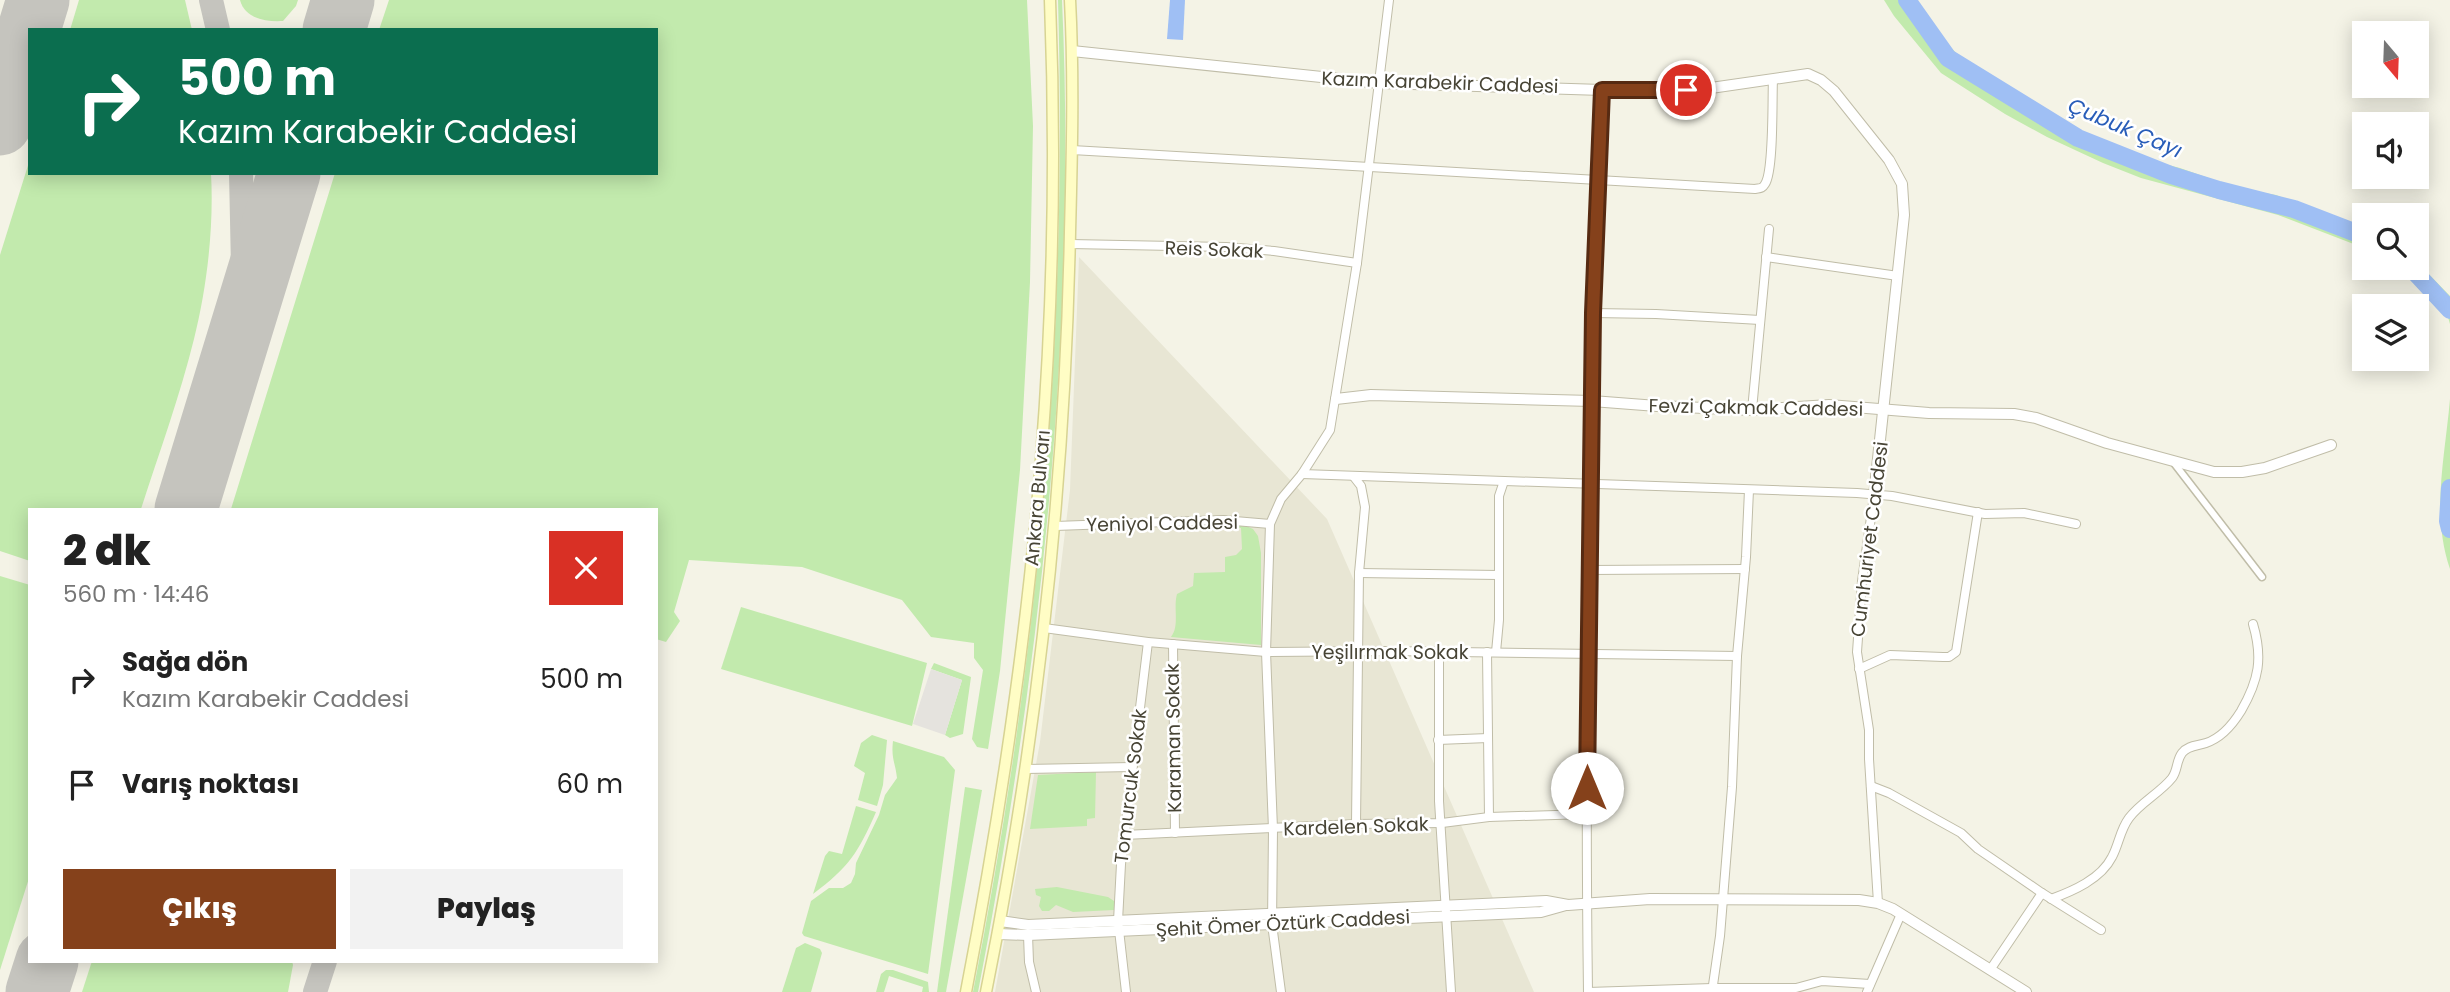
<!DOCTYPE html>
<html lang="tr">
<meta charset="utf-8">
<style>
:root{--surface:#fff;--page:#f2f2f2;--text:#222;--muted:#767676;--accent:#85411b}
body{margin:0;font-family:Poppins,sans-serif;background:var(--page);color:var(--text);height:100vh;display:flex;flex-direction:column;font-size:26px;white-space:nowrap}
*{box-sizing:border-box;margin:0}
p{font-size:23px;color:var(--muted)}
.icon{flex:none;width:38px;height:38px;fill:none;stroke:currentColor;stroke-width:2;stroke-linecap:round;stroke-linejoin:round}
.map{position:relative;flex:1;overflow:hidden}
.sheet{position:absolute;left:28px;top:508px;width:630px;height:455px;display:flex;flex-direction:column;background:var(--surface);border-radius:0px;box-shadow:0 4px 18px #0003}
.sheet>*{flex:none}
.top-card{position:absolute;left:28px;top:28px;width:630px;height:147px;border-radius:0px;box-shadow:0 4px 18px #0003;background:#0b6e4f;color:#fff;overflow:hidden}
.needle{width:46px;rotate:161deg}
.buttons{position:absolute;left:2352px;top:21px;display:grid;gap:14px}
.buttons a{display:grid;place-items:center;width:77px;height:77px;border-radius:0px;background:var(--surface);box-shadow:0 4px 18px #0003;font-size:35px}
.pin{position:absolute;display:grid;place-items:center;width:60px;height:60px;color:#fff;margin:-30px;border:4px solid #fff;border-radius:50%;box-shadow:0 2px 7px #0007}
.me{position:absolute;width:77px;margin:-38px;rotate:0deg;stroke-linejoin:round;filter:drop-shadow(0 0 5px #0008)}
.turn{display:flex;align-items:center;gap:24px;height:147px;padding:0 35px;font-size:32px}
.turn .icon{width:91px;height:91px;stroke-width:2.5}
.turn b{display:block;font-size:49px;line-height:60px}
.round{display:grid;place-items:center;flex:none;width:74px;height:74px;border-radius:0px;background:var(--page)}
.head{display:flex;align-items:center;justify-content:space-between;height:119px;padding:0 35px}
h1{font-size:42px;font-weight:800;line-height:52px}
.action{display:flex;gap:14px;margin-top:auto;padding:14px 35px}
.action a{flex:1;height:80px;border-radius:0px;background:var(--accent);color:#fff;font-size:28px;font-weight:800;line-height:80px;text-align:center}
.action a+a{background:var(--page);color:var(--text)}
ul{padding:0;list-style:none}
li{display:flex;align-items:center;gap:21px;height:105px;padding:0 35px}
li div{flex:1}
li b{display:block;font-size:26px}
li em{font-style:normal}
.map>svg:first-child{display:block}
.residential{fill:#e8e6d4}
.green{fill:#c2eaad}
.parking{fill:#e5e3de}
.water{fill:#9fbff4}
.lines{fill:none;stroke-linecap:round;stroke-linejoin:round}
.river{stroke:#9fbff4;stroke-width:18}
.taxiway{stroke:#c5c4be;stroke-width:24}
.runway{stroke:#c5c4be;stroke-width:63}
.pedestrian-casing{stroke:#c0bda8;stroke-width:9}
.minor-casing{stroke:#c0bda8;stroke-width:10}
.tertiary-casing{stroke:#c0bda8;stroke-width:12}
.secondary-casing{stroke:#d7d393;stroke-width:13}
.pedestrian{stroke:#fff;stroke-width:6}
.minor{stroke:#fff;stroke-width:8}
.tertiary{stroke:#fff;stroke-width:10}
.secondary{stroke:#fffdc5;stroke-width:10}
.route-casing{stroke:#562a12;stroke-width:18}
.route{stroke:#85411b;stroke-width:12}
.labels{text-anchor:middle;stroke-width:5;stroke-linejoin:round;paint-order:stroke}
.street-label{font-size:19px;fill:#474435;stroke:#fff}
.water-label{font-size:21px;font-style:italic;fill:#285db9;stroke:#fff}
</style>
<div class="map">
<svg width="2450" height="992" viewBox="0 0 2450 992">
<rect width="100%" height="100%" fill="#f4f3e6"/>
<polygon class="residential" points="1079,257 1327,519 1534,992 995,992 1040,742 1070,490"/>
<g class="green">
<polygon points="79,0 185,0 192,30 70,30"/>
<path d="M 240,0 L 298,0 L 296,6 L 283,21 C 266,22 245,19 240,0 Z"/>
<polygon points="389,0 1027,0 1033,126 1030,282 1020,470 1000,671 988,749 977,747 972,739 983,670 974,658 974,643 931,637 902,600 802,567 689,560 674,612 680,621 666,642 656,639 656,509 231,509 335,173 656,173 656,30 379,30"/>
<path d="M 1058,0 L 1062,0 C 1077,332 1041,666 978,992 L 973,992 C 1038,662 1068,336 1058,0 Z"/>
<polygon points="1884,0 1910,0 1929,25 1964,61 2096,141 2134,156 2180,168 2237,188 2276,195 2364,229 2364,248 2278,215 2141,178 2103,163 2047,137 2005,114 1941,73 1894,16"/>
<path d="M 30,159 L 30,173 L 211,173 C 214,227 207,287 194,339 C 180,396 159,453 141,509 L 30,509 L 30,561 L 0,551 L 0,255 Z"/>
<polygon points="2417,262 2450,296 2450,324 2447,314 2398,268 2417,268"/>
<path d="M 2450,399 L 2450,569 C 2431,513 2445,457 2450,399 Z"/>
<path d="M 1192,524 L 1244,525 L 1253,529 L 1258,536 L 1261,553 L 1261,645 L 1171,637 C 1180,626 1173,608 1177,594 L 1193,586 L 1194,573 L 1225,572 L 1225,557 L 1236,555 L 1242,549 L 1241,528 L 1192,528 Z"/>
<polygon points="0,576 30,585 30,875 0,970"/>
<polygon points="741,607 927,663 912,726 721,669"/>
<polygon points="934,663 971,677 963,734 950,738 945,735 962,680 931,669"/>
<polygon points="872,735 887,740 883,785 877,806 858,800 865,773 854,766 861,743"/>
<path d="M 893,741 L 944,757 L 955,770 L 928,974 L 804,936 L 802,933 L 811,901 L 829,888 L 843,888 L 851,883 L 855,874 L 856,863 L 879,815 L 885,795 L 897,778 C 895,761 891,759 893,741 Z"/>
<polygon points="1096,772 1095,818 1087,819 1087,826 1030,829 1038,775"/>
<polygon points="965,787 982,790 946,992 937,992"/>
<path d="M 856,806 L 876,812 C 858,853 849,867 813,894 L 825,856 L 829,851 L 842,854 Z"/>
<polygon points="1057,887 1108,897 1114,901 1114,910 1073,912 1056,905 1049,911 1042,911 1039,906 1041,897 1036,895 1035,889"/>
<polygon points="805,943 820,949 822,953 811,992 782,992 796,948"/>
<polygon points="92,961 292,961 293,965 288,992 82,992"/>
<polygon points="886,970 893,970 928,982 929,992 922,992 923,987 889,976 884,992 876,992 881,974"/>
</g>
<polygon class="parking" points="931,669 962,680 945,735 913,724"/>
<polygon class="water" points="1170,0 1185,0 1183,40 1167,39"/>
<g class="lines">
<g class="river">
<polyline points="1907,0 1948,58 2078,138 2171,175 2219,190 2294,209 2364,236"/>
<polyline points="2411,268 2450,310"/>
<polyline points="2450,488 2448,521 2450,529"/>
</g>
<g class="taxiway">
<polyline points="211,0 218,30"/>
<polyline points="239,334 243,267 241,173"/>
<polyline points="315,992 325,961"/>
</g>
<g class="runway">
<polyline points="334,30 343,0"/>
<polyline points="0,124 38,0"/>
<polyline points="186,509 289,173"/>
<polyline points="37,992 47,961"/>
</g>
<g class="pedestrian-casing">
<polyline id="pedestrian" points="2174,463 2262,577"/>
</g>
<g class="minor-casing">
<g id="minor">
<path d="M 1072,150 L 1755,189 C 1760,188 1762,189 1765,184 C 1774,171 1772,98 1773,79"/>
<polyline points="1070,244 1226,247 1274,251 1357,263"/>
<polyline points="1766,257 1898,276"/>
<polyline points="1593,313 1656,314 1760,320"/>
<polyline points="1752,410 1769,229"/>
<polyline points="1302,474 1857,493 1892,496 1985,514 2024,513 2076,524"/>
<polyline points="1354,477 1361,486 1365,507 1359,573 1356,824"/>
<polyline points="1874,496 1862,581 1857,652 1869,730 1869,759 1878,903"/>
<polyline points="1055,526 1223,520 1270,524"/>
<polyline points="1589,570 1745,569"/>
<polyline points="1359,573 1498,575"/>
<polyline points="1044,628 1148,642 1266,652 1388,651 1737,656"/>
<polyline points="1173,644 1175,833"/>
<polyline points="1439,652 1439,801 1451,992"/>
<polyline points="1487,652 1489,817"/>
<polyline points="1496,652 1499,620 1499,496 1504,481"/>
<polyline points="1859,669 1890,655 1943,657 1949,657 1956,652 1978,512"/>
<polyline points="1438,740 1488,738"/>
<polyline points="1026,769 1132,767"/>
<polyline points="1871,786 1889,793 1961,833 1978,849 2042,893 2101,930"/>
<polyline points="1124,835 1356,824 1442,823 1489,817 1587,814"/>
<path d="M 2051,899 C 2073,891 2101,879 2112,857 C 2119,844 2120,830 2129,818 C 2141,802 2160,793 2172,778 C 2178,770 2176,761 2182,753 C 2188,745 2198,746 2206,743 C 2221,738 2233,724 2241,711 C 2259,680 2263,658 2253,624"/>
<polyline points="1028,935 1029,962 1036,992"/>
<polyline points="1990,970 2042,893"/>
<polyline points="1126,992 1118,921 1121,864 1148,642"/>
<polyline points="1281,992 1272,924 1273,829 1266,652 1270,524 1281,499 1302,474 1330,430 1357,263 1389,0"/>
<path d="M 1588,992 C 1584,691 1590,390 1602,90"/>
<polyline points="1588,992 1712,988 1796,988 1822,981 1870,984"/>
<polyline points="1712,992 1720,936 1732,787 1737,656 1746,557 1749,490"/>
<polyline points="1867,992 1901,914"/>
</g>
</g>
<g class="tertiary-casing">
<g id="tertiary">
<polyline points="1072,51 1379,83 1602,90 1704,89 1808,74 1821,80 1834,91 1889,160 1902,184 1904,215 1874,496"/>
<polyline points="1336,399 1371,395 1592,401 1657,406 1752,410 1829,405 1929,413 2014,414 2036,418 2107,443 2214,472 2242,472 2265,468 2331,445"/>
<polyline points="1000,921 1028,925 1546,901 1568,905 1650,899 1859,900 1878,903 1893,909 2026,992"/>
<polyline points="998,934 1028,935 1541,912 1566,905"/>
</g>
</g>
<g class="secondary-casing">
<g id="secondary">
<path d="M 966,992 C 1000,816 1027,638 1041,459 C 1053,307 1056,153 1050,0"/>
<path d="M 986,992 C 1037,742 1065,488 1070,232 C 1072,155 1074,77 1070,0"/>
</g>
</g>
<use href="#pedestrian" class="pedestrian"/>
<use href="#minor" class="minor"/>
<use href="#tertiary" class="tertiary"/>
<use href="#secondary" class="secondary"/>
</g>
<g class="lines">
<g class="route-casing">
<polyline id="route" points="1587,788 1593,313 1602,90 1686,90"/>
</g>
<use href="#route" class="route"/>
</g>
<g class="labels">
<g class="street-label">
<text transform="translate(1440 82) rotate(2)" y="7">Kazım Karabekir Caddesi</text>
<text transform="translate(1214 249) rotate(2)" y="7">Reis Sokak</text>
<text transform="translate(1756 407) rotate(1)" y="7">Fevzi Çakmak Caddesi</text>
<text transform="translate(1037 498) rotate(-85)" y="7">Ankara Bulvarı</text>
<text transform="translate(1162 523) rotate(-1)" y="7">Yeniyol Caddesi</text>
<text transform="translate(1869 539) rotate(-83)" y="7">Cumhuriyet Caddesi</text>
<text x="1390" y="659">Yeşilırmak Sokak</text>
<text transform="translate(1173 738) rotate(-91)" y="7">Karaman Sokak</text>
<text transform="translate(1130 786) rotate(-83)" y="7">Tomurcuk Sokak</text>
<text transform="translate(1356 826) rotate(-2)" y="7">Kardelen Sokak</text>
<text transform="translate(1283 923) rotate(-3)" y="7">Şehit Ömer Öztürk Caddesi</text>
</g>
<g class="water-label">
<text transform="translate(2125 128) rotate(23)" y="7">Çubuk Çayı</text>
</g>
</g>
</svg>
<div class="buttons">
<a><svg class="needle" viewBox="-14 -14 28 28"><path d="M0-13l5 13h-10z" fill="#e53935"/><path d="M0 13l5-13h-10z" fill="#767676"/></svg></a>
<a><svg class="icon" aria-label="sound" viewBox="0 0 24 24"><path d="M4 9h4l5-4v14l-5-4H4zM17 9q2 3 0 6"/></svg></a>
<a><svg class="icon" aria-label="search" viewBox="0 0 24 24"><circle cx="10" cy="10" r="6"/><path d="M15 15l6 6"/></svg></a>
<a><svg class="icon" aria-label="layers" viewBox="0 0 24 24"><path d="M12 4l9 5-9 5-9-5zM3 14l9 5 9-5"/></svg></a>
</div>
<div class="pin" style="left:1686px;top:90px;background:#d93025"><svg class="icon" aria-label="arrive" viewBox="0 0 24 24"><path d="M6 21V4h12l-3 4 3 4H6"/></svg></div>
<svg class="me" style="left:1587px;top:788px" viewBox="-20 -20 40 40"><circle r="19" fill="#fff"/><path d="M0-13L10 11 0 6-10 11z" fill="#85411b"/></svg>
<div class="top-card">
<div class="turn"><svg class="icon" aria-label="right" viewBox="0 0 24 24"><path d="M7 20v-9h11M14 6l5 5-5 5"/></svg><div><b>500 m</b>Kazım Karabekir Caddesi</div></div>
</div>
<section class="sheet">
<div class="head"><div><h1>2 dk</h1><p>560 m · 14:46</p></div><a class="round" style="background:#d93025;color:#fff"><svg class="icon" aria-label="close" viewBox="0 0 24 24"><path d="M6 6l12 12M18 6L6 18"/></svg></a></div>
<ul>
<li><svg class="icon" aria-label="right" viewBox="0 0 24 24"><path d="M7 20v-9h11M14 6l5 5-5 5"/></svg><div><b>Sağa dön</b><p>Kazım Karabekir Caddesi</p></div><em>500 m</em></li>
<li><svg class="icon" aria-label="arrive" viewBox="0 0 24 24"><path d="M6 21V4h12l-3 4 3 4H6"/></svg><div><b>Varış noktası</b></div><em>60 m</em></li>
</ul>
<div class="action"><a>Çıkış</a><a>Paylaş</a></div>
</section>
</div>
